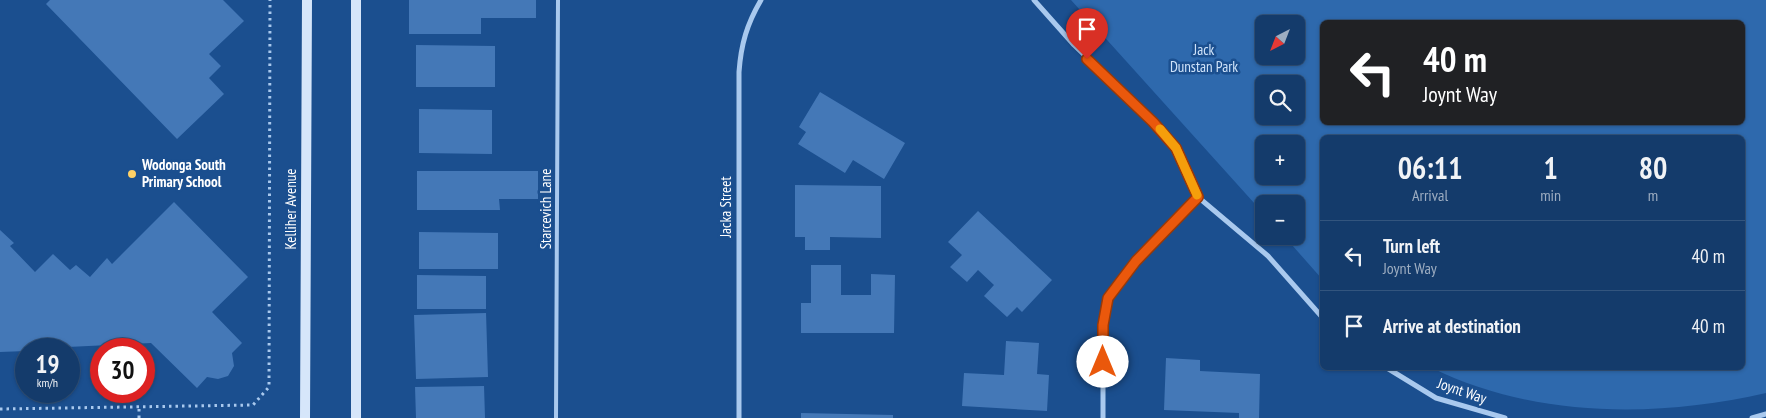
<!DOCTYPE html>
<meta charset="utf-8">
<style>
:root{--surface:#143b6b;--page:#1d4271;--text:#f1f3f6;--muted:#9dadc1;--line:#33557e}
body{margin:0;font-family:"PT Sans Narrow",sans-serif;background:var(--page);color:var(--text);height:100vh;display:flex;flex-direction:column;font-size:19px;white-space:nowrap}
*{box-sizing:border-box;margin:0}
p{font-size:16px;color:var(--muted)}
.icon{flex:none;width:28px;height:28px;fill:none;stroke:currentColor;stroke-width:2;stroke-linecap:round;stroke-linejoin:round}
.map{position:relative;flex:1;overflow:hidden}
.panel{position:absolute;left:1320px;top:135px;width:425px;height:235px;display:flex;flex-direction:column;background:var(--surface);border-radius:8px;box-shadow:0 1px 4px #0004,0 0 0 1px var(--line)}
.panel>*{flex:none}
.guide{position:absolute;left:1320px;top:20px;width:425px;height:105px;border-radius:8px;box-shadow:0 1px 4px #0004,0 0 0 1px var(--line);background:#202124;color:#fff;overflow:hidden}
.needle{width:32px;rotate:222deg}
.fabs{position:absolute;left:1255px;top:15px;display:grid;gap:10px}
.fabs a{display:grid;place-items:center;width:50px;height:50px;border-radius:8px;background:var(--surface);box-shadow:0 1px 4px #0004,0 0 0 1px var(--line);font-size:25px}
.speed{position:absolute;left:15px;top:338px;display:flex;gap:10px;font-size:25px;font-weight:700;text-align:center}
.speed>*{display:grid;place-content:center;width:65px;height:65px;border-radius:50%;background:var(--surface);box-shadow:0 1px 4px #0004,0 0 0 1px var(--line);line-height:1}
.speed small{font-size:12px;font-weight:400}
.speed .limit{border:8px solid #d22;background:#fff;color:#111}
.pin{position:absolute;display:grid;place-items:center;width:42px;height:42px;color:#fff;margin:-51px -21px;border-radius:50% 50% 50% 0;rotate:-45deg;box-shadow:0 0 5px #0007}
.pin .icon{rotate:45deg}
.me{position:absolute;width:55px;margin:-28px;rotate:0deg;stroke-linejoin:round;filter:drop-shadow(0 0 4px #0008)}
.turn{display:flex;align-items:center;gap:18px;height:105px;padding:0 20px;font-size:22px}
.turn .icon{width:65px;height:65px;stroke-width:2.5}
.turn b{display:block;font-size:35px;line-height:42px}
.eta{display:flex;justify-content:space-evenly;align-items:center;height:85px;text-align:center}
.eta b{font-size:30px;font-weight:800;line-height:35px}
ul{padding:0;list-style:none}
li{display:flex;align-items:center;gap:15px;height:70px;padding:0 20px;border-top:1px solid var(--line)}
li div{flex:1}
li b{display:block;font-size:19px}
li em{font-style:normal}
.map>svg:first-child{display:block}
.green{fill:#2e69ad;fill-rule:evenodd}
.building{fill:#4478b7}
.lines{fill:none;stroke-linecap:round;stroke-linejoin:round}
.path{stroke:#a9c9ee;stroke-width:3;stroke-dasharray:2.5 4;stroke-linecap:butt}
.lane{stroke:#a9c9ee;stroke-width:4}
.street{stroke:#a9c9ee;stroke-width:5}
.secondary{stroke:#d6e6fa;stroke-width:10}
.route-casing{stroke:#983908;stroke-width:12}
.route{stroke:#ea580c;stroke-width:9}
.slow{stroke:#f59e0b;stroke-width:9}
.poi-dot{fill:#ffd166;stroke:#1b4f8f;stroke-width:2}
.labels{text-anchor:middle;stroke-width:5;stroke-linejoin:round;paint-order:stroke}
.park-label{font-size:15px;fill:#cfe3fa;stroke:#1b4f8f}
.poi-label{font-size:15px;font-weight:bold;fill:#fff;stroke:#1b4f8f;text-anchor:start}
.street-label{font-size:15px;fill:#fff;stroke:#1b4f8f}
</style>
<div class="map">
<svg width="1766" height="418" viewBox="0 0 1766 418">
<rect width="100%" height="100%" fill="#1b4f8f"/>
<path class="green" d="M 1071,0 L 1766,0 L 1766,393 C 1657,418 1534,418 1432,368 L 1742,368 L 1742,138 L 1322,138 L 1322,279 L 1284,236 L 1296,236 L 1296,204 L 1264,204 L 1264,214 ZM 1322,22 L 1742,22 L 1742,122 L 1322,122 ZM 1264,24 L 1296,24 L 1296,56 L 1264,56 ZM 1264,84 L 1296,84 L 1296,116 L 1264,116 ZM 1264,144 L 1296,144 L 1296,176 L 1264,176 Z"/>
<g class="building">
<polygon points="50,0 223,0 244,21 209,54 221,66 209,78 224,94 177,139 46,4"/>
<polygon points="409,0 536,0 536,18 481,18 481,34 409,34"/>
<polygon points="416,45 495,46 495,87 416,87"/>
<polygon points="820,92 905,143 884,179 853,160 845,173 798,144 806,132 799,127"/>
<polygon points="419,109 492,110 492,154 419,153"/>
<polygon points="417,171 538,171 538,199 499,199 500,210 417,210"/>
<polygon points="795,185 881,186 881,238 830,237 830,250 805,250 805,237 795,237"/>
<polygon points="174,202 248,277 212,312 242,343 232,353 234,366 228,376 218,379 207,377 197,388 151,343 26,349 26,351 0,352 0,230 14,243 10,246 35,272 53,254 70,270 76,265 90,277 107,258 112,264"/>
<polygon points="978,211 1052,280 1022,312 1017,307 1007,317 984,296 994,285 978,270 967,282 950,267 962,255 948,242"/>
<polygon points="419,232 498,233 498,269 419,269"/>
<polygon points="811,265 841,265 841,295 871,295 871,274 895,275 894,333 801,333 801,303 811,303"/>
<polygon points="417,275 486,276 486,309 417,309"/>
<polygon points="486,313 488,377 416,379 414,315"/>
<polygon points="1006,341 1039,343 1037,374 1049,375 1047,411 962,406 964,373 1004,375"/>
<polygon points="1166,358 1200,360 1200,371 1260,374 1259,418 1239,418 1239,413 1164,410"/>
<polygon points="484,386 485,418 416,418 415,387"/>
<polygon points="801,413 893,415 893,418 801,418"/>
</g>
<g class="lines">
<g class="path">
<polyline points="0,409 253,405 269,387 270,0"/>
<polyline points="139,418 139,407"/>
</g>
<polyline class="lane" points="556,418 558,0"/>
<g class="street">
<polyline points="1034,0 1074,45 1153,121 1177,148 1198,197 1268,256 1322,317"/>
<polyline points="1387,368 1436,398 1505,418"/>
<path d="M 739,418 L 739,72 C 741,44 747,24 761,0"/>
<polyline points="1103,418 1103,325 1108,298 1136,261 1198,197"/>
<polyline points="1752,418 1766,414"/>
</g>
<g class="secondary">
<polyline points="356,0 356,418"/>
<polyline points="305,418 307,0"/>
</g>
</g>
<g class="lines">
<g class="route-casing">
<polyline id="route" points="1087,59 1153,122 1176,148 1198,197 1136,261 1108,298 1103,325 1103,362"/>
</g>
<use href="#route" class="route"/>
<polyline class="slow" points="1160,129 1176,148 1197,195"/>
</g>
<circle class="poi-dot" cx="132" cy="174" r="5"/>
<g class="labels">
<g class="park-label">
<text x="1204" y="55">Jack<tspan x="1204" dy="17">Dunstan Park</tspan></text>
</g>
<g class="poi-label">
<text x="142" y="170">Wodonga South<tspan x="142" dy="17">Primary School</tspan></text>
</g>
<g class="street-label">
<text transform="translate(726 207) rotate(-90)" y="5">Jacka Street</text>
<text transform="translate(291 209) rotate(-90)" y="5">Kelliher Avenue</text>
<text transform="translate(546 209) rotate(-90)" y="5">Starcevich Lane</text>
<text transform="translate(1462 391) rotate(19)" y="5">Joynt Way</text>
</g>
</g>
</svg>
<div class="fabs">
<a><svg class="needle" viewBox="-14 -14 28 28"><path d="M0-13l5 13h-10z" fill="#e53935"/><path d="M0 13l5-13h-10z" fill="#9dadc1"/></svg></a>
<a><svg class="icon" aria-label="search" viewBox="0 0 24 24"><circle cx="10" cy="10" r="6"/><path d="M15 15l6 6"/></svg></a>
<a>+</a>
<a>−</a>
</div>
<div class="speed"><div>19<small>km/h</small></div><div class="limit">30</div></div>
<div class="pin" style="left:1087px;top:59px;background:#d93025"><svg class="icon" aria-label="arrive" viewBox="0 0 24 24"><path d="M6 21V4h12l-3 4 3 4H6"/></svg></div>
<svg class="me" style="left:1103px;top:362px" viewBox="-20 -20 40 40"><circle r="19" fill="#fff"/><path d="M0-13L10 11 0 6-10 11z" fill="#ea580c"/></svg>
<div class="guide">
<div class="turn"><svg class="icon" aria-label="left" viewBox="0 0 24 24"><path d="M17 20v-9H6M10 6l-5 5 5 5"/></svg><div><b>40 m</b>Joynt Way</div></div>
</div>
<section class="panel">
<div class="eta">
<div><b>06:11</b><p>Arrival</p></div>
<div><b>1</b><p>min</p></div>
<div><b>80</b><p>m</p></div>
</div>
<ul>
<li><svg class="icon" aria-label="left" viewBox="0 0 24 24"><path d="M17 20v-9H6M10 6l-5 5 5 5"/></svg><div><b>Turn left</b><p>Joynt Way</p></div><em>40 m</em></li>
<li><svg class="icon" aria-label="arrive" viewBox="0 0 24 24"><path d="M6 21V4h12l-3 4 3 4H6"/></svg><div><b>Arrive at destination</b></div><em>40 m</em></li>
</ul>
</section>
</div>
